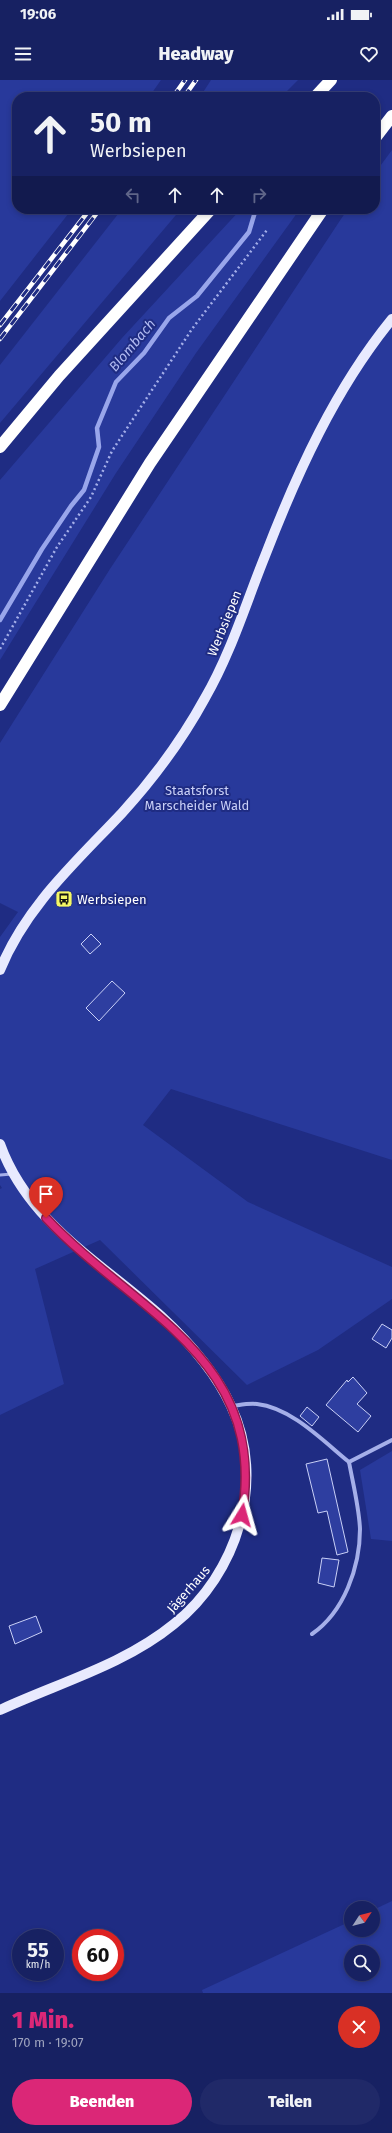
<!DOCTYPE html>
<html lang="de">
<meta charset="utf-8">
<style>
:root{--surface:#172162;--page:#202968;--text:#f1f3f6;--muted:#9ea3be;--line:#363e77;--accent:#db2777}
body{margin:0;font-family:"Fira Sans",sans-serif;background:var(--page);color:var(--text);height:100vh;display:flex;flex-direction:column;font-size:15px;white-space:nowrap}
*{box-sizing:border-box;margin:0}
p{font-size:13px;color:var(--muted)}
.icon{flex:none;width:22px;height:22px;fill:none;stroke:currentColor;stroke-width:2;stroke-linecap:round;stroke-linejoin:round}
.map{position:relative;height:1913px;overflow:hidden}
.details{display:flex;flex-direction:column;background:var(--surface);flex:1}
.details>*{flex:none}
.banner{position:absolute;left:12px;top:12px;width:368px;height:122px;border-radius:16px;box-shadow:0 2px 6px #0003,0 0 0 1px var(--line);background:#172162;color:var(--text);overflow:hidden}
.needle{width:26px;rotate:54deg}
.buttons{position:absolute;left:344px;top:1821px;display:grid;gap:8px}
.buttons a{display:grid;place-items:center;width:36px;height:36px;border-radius:50%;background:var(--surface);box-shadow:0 2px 6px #0003,0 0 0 1px var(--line);font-size:20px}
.speed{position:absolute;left:12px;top:1849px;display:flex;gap:8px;font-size:20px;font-weight:700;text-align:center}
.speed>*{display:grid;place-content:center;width:52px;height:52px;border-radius:50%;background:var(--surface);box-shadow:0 2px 6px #0003,0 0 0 1px var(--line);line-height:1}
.speed small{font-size:10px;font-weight:400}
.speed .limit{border:6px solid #d22;background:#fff;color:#111}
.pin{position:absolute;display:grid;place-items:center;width:34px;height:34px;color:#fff;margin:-41px -17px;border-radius:50% 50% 50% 0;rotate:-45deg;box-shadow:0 0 4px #0007}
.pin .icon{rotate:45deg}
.me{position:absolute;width:44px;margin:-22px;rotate:8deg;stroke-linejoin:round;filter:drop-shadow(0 0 3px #0008)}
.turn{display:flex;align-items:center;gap:14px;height:84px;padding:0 12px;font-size:18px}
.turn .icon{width:52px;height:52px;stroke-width:2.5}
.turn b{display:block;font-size:28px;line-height:34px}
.lanes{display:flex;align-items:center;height:38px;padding:0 12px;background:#0003;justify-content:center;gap:20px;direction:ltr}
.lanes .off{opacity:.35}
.round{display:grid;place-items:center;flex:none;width:42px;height:42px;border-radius:21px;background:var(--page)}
.headline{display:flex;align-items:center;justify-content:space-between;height:68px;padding:0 12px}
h1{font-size:24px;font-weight:800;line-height:30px;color:var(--accent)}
.cta{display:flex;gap:8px;margin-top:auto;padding:8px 12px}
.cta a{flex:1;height:46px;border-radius:24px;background:var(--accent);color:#fff;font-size:16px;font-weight:800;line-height:46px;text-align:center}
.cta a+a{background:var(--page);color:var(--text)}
.status{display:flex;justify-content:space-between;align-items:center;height:28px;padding:0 20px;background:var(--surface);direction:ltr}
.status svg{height:11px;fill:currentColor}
header{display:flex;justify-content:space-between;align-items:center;height:52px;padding:0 12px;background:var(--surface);font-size:18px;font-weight:800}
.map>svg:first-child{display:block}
.green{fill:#28399b;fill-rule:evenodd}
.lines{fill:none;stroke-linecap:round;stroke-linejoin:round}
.stream{stroke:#99a6eb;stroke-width:4.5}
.building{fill:#2e3ea0;stroke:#c9d0f7}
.path{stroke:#a5afe9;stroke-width:2.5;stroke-dasharray:2 3;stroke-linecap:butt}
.lane{stroke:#a5afe9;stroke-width:3}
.street{stroke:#a5afe9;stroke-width:4}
.primary{stroke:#e8eafe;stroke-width:10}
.highway{stroke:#fff;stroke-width:12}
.rail-casing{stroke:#fff;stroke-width:4.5}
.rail{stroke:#1f2c83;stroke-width:3;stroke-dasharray:9;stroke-linecap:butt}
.route-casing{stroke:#8e194d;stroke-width:10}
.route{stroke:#db2777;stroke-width:7}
.labels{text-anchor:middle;stroke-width:4;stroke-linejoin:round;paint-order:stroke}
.street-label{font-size:13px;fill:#fff;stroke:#1f2c83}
.park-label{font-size:13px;fill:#c9d0f7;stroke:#1f2c83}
.poi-label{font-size:13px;fill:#fff;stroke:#1f2c83;text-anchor:start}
.water-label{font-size:14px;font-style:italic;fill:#b1baf1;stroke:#1f2c83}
</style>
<div class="status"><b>19:06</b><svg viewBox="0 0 49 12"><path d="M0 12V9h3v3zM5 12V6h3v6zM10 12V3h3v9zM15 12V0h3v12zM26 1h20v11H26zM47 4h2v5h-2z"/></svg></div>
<header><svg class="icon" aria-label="menu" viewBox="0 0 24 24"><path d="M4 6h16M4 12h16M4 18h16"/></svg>Headway<svg class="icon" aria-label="heart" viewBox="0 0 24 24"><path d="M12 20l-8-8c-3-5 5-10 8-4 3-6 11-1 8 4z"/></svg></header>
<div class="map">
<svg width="392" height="1913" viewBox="0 0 392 1913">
<rect width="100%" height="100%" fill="#1f2c83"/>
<g class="green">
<polygon points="0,0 161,0 149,17 17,17 17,129 72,129 0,221"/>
<polygon points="211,0 298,0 281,17 200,17"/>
<polygon points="392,70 392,1080 171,1009 143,1045 248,1122 392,1187 392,1219 318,1270 247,1305 100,1160 35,1189 64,1304 0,1335 0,1109 2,1108 0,1105 0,857 18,832 0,823 0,663 110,489 341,139 348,129 375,129 375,93"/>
<polygon points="122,129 181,129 0,343 0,285"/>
<polygon points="241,129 300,129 196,273 116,393 0,580 0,400 122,258"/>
<polygon points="392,1371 392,1461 371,1459 360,1390"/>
<path d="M 392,1821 L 392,1913 L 203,1913 L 202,1910 L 351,1841 L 351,1850 L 373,1850 L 373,1830 ZM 351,1872 L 373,1872 L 373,1894 L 351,1894 Z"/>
</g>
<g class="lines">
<polyline class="stream" points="0,540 42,469 71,426 84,410 99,367 97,348 116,302 144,273 169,238 197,216 249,152 255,132 258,129"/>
</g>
<g class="building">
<polygon points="91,854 101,864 90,874 81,864"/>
<polygon points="112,901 125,913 99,941 86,928"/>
<polygon points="382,1244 392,1250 392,1258 386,1268 372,1259"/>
<polygon points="353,1297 367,1313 357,1324 371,1336 358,1352 326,1325 347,1300 348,1302"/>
<polygon points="307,1327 319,1337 312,1346 300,1336"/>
<polygon points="327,1379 348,1472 337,1475 327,1431 318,1433 306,1384"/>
<polygon points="322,1478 339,1480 334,1507 318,1503"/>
<polygon points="36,1536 42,1552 15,1564 9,1546"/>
</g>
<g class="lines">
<polyline class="path" points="0,569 57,467 91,417 112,371 192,249 267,150"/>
<polyline class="lane" points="0,1095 12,1094"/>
<g class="street">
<path d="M 232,1326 C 240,1325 249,1323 257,1324 C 292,1328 323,1361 349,1382"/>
<polyline points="349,1382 392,1360"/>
<path d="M 312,1554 C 344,1532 360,1487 360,1449 C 359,1427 353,1404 349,1382"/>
</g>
<g class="primary">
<path d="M 0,890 C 26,826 76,782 122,733 C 154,698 182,660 205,618 C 231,573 246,523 265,476 C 297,393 335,309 392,239"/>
<path d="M 0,1064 C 28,1143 102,1183 161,1236 C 189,1262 215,1291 231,1326 C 267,1401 237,1494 174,1544 C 124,1585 58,1603 0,1630"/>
</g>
<g class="highway">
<polyline points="315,17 331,0"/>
<polyline points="375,58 392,36"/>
<polyline points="0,367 59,296 211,129"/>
<polyline points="0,625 150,383 323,129"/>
</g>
<g class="rail-casing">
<g id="rail">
<polyline points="173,17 185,0"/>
<polyline points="184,17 196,0"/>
<polyline points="0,245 90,129"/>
<polyline points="0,259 100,129"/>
</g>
</g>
<use href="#rail" class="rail"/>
</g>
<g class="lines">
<g class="route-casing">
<path id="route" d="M 46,1138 C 135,1233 268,1277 242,1435"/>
</g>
<use href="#route" class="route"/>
</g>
<defs>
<g id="bus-square" transform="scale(0.9)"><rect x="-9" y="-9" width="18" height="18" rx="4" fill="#f5f865" stroke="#1f2c83"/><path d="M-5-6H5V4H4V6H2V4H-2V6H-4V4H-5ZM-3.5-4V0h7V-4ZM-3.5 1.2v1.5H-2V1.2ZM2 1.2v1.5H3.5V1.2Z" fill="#111"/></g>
</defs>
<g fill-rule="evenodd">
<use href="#bus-square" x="64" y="819"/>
</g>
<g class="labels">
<g class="street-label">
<text transform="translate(224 543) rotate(-68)" y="5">Werbsiepen</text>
<text transform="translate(188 1509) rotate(-49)" y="5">Jägerhaus</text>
</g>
<g class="park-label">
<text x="197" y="715">Staatsforst<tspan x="197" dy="15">Marscheider Wald</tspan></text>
</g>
<g class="poi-label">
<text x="77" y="824">Werbsiepen</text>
</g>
<g class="water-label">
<text transform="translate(132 265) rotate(-50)" y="5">Blombach</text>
</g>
</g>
</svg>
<div class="buttons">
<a><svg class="needle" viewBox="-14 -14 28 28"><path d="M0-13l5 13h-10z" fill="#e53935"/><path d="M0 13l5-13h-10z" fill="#9ea3be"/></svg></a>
<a><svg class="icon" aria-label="search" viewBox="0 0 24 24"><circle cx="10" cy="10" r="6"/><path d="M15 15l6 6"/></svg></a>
</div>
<div class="speed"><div>55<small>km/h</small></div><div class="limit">60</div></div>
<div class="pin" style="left:46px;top:1138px;background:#d93025"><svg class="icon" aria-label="arrive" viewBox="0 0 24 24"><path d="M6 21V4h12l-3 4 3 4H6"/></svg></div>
<svg class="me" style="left:242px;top:1435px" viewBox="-20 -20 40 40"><path d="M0-17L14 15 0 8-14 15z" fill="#db2777" stroke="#fff" stroke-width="4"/></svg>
<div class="banner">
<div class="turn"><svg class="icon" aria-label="ahead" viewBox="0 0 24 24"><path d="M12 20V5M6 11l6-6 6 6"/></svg><div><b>50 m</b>Werbsiepen</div></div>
<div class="lanes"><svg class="icon off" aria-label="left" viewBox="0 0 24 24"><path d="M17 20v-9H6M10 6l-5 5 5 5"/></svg><svg class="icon" aria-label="ahead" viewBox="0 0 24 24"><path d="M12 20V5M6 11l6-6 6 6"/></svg><svg class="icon" aria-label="ahead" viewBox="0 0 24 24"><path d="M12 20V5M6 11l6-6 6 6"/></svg><svg class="icon off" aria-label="right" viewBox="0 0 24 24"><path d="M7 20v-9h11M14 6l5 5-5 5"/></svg></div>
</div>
</div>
<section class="details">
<div class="headline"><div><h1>1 Min.</h1><p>170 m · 19:07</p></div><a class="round" style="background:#d93025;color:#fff"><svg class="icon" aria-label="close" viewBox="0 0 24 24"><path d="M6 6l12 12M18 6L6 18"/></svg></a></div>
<div class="cta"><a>Beenden</a><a>Teilen</a></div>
</section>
